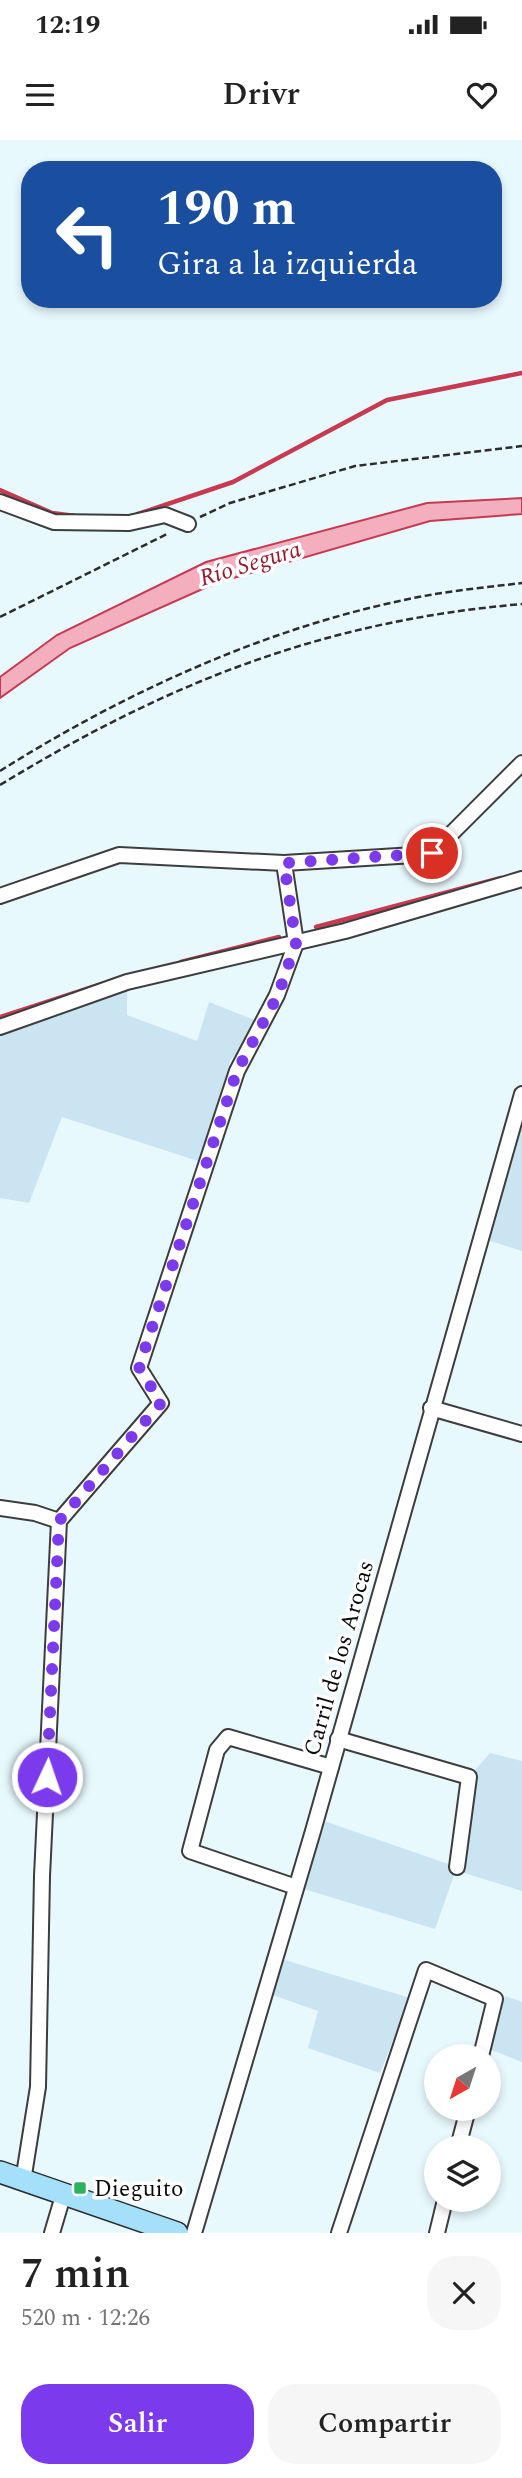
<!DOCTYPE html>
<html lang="es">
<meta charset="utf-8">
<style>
:root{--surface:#fff;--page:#f6f6f6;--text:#222;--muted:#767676;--accent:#7c3aed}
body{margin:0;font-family:Spectral,serif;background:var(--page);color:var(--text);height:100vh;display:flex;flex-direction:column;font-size:26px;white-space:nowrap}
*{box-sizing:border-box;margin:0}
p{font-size:23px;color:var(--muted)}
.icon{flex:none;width:38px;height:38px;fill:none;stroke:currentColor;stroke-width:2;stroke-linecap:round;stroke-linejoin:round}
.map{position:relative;height:2093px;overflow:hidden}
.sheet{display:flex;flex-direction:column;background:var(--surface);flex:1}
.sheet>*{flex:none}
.top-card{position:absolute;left:21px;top:21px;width:481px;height:147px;border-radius:28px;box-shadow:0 4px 10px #0003;background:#1a4fa0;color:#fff;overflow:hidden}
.needle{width:46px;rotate:219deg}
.buttons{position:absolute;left:424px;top:1904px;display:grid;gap:14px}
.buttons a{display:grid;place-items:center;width:77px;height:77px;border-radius:50%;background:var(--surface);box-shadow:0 4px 10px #0003;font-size:35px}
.pin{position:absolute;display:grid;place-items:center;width:60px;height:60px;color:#fff;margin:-30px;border:4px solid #fff;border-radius:50%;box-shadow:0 2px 7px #0007}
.me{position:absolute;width:77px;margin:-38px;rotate:3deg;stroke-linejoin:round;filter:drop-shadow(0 0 5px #0008)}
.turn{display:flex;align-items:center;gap:24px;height:147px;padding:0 21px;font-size:32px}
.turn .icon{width:91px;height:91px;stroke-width:2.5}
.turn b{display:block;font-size:49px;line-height:60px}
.round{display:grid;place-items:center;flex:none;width:74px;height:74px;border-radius:28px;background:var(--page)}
.summary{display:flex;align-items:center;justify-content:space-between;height:119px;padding:0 21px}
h1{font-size:42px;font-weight:600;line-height:52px}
.cta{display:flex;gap:14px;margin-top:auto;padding:14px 21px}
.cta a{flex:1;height:80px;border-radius:28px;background:var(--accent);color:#fff;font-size:28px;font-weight:600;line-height:80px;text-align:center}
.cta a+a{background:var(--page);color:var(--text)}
.status{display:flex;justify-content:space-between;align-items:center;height:49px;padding:0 35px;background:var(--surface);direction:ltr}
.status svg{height:19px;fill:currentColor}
header{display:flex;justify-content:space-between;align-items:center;height:91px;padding:0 21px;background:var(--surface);font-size:32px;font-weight:600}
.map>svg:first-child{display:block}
.farmland{fill:#cae4f2}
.water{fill:#f3afbd;stroke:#c63a52;stroke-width:2}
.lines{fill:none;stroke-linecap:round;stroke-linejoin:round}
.stream{stroke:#c63a52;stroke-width:4.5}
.street-casing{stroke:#3d3d3d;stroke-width:18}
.secondary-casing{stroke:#2c2c2c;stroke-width:24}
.path{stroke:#2c2c2c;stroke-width:2.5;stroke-dasharray:7 3.5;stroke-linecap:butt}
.street{stroke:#fff;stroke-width:14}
.secondary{stroke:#a5e0fb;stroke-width:21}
.route{stroke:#7c3aed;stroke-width:12;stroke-dasharray:0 21.6}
.poi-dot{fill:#2ab25d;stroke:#fff;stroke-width:2.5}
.labels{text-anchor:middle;stroke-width:7;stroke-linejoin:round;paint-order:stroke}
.street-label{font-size:23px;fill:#0a0a0a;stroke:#fff}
.poi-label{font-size:23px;fill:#0a0a0a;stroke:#fff;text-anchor:start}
.water-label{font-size:24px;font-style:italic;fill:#941b2b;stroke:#fff}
</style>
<div class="status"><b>12:19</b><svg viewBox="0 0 49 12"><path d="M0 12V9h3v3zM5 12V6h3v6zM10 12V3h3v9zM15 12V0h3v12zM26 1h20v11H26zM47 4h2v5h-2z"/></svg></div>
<header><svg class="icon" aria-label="menu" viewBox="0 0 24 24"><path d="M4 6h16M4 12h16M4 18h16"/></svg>Drivr<svg class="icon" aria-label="heart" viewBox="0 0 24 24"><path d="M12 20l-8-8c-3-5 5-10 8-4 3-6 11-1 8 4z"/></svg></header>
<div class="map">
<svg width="522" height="2093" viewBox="0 0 522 2093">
<rect width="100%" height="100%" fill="#e8f9fe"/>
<g class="farmland">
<polygon points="127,842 127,875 197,901 209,862 262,883 230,921 204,1023 62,977 29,1063 0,1058 0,884"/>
<polygon points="522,967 522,1111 481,1098"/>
<polygon points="490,1613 522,1621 522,1751 461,1732 469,1637"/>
<polygon points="324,1681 457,1727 435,1789 304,1749"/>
<polygon points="275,1817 410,1858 380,1933 308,1908 318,1871 264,1852"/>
<polygon points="505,1856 522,1862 522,1922 489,1909"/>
</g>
<polygon class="water" points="522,358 522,374 430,381 216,443 70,508 0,558 0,537 57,495 206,422 427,363"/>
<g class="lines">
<g class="stream">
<polyline points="0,350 52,373 75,376"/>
<polyline points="138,374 233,342 387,260 522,233"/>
<polyline points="316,787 501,738"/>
<polyline points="181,822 279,797"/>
<polyline points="0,877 102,844"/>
</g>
<g class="street-casing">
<g id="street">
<polyline points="0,362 54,382 129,383 165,375 188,384"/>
<polyline points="0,756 119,715 284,723 431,714 522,623"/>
<polyline points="0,887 127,842 345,791 522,739"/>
<polyline points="431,1268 522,1294"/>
<polyline points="0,1368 35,1373 59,1381"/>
<polyline points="338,1599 469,1637 457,1727"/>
<polyline points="296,1747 190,1711 217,1610 228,1597 331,1627"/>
<polyline points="458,2007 468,1969"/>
<polyline points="23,2041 38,1947 42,1736 59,1381 161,1263 139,1228 237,931 277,855 296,803 284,723"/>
<polyline points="52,2093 63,2056"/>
<polyline points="194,2093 313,1691 522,954"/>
<polyline points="339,2093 426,1830 495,1859 481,1916"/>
<polyline points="437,2093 445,2060"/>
</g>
</g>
<g class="secondary-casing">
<polyline id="secondary" points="0,2032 177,2093"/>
</g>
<g class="path">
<polyline points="200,377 230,363 355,326 522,306"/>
<polyline points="0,477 169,393"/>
<path d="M 0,631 C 119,556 257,492 395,462 C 437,452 480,448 522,443"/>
<path d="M 0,645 C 169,542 324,481 522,464"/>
</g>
<use href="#street" class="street"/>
<use href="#secondary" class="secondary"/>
</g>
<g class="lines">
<polyline class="route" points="47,1637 59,1381 161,1263 139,1227 237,931 278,855 296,803 284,723 432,713"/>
</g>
<rect class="poi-dot" x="73" y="2041" width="14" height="14" rx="3.5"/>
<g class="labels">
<g class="street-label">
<text transform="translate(338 1518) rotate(-74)" y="8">Carril de los Arocas</text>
</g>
<g class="poi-label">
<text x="94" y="2056">Dieguito</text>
</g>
<g class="water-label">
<text transform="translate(250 423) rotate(-17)" y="8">Río Segura</text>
</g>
</g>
</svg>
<div class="buttons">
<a><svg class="needle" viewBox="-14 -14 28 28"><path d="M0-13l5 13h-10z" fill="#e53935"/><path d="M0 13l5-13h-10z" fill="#767676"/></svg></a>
<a><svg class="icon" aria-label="layers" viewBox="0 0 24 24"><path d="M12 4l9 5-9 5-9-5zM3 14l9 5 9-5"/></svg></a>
</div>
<div class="pin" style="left:432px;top:713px;background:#d93025"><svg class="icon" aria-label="arrive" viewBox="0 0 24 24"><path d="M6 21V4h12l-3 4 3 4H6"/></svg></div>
<svg class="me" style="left:47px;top:1637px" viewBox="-20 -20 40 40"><circle r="17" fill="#7c3aed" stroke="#fff" stroke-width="3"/><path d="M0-11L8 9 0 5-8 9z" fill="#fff"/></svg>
<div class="top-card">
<div class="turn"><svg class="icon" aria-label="left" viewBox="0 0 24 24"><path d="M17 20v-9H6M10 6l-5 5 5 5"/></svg><div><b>190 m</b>Gira a la izquierda</div></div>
</div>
</div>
<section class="sheet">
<div class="summary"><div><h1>7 min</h1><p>520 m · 12:26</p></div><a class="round"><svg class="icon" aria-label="close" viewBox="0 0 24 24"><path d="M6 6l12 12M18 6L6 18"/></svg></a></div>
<div class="cta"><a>Salir</a><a>Compartir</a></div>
</section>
